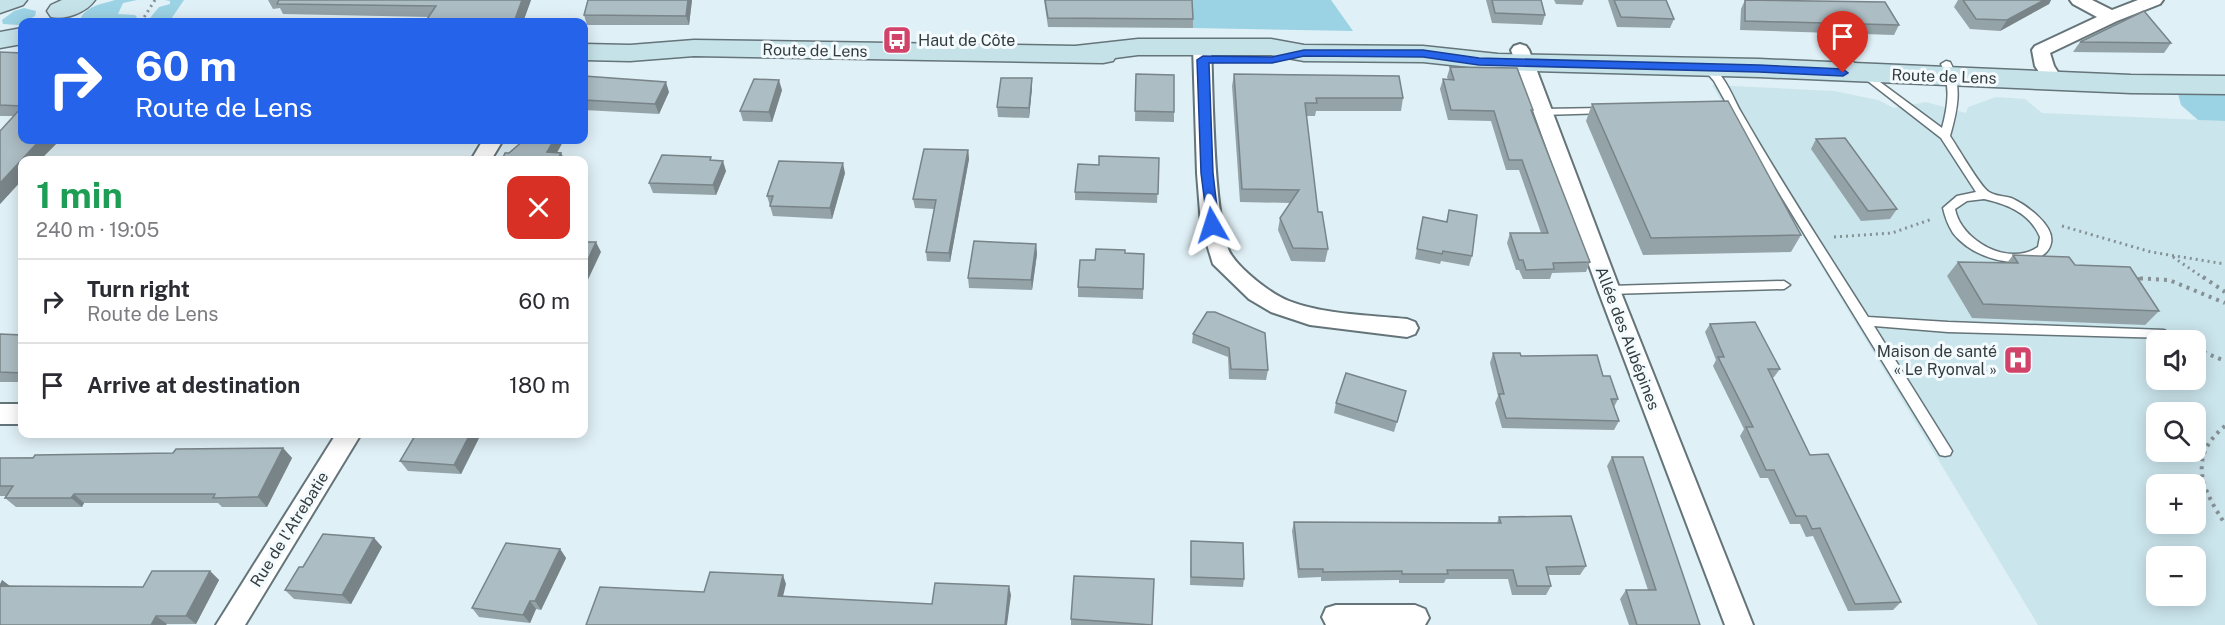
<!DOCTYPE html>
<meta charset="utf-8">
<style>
:root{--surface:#fff;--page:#f2f2f3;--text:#2b2b33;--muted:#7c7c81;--line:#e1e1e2}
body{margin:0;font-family:"Public Sans",sans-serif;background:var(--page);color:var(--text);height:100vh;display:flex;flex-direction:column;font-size:22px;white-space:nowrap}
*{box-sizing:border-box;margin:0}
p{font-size:20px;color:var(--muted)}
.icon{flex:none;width:33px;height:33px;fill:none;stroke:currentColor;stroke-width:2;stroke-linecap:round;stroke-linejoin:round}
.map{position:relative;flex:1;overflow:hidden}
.sheet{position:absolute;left:18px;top:156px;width:570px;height:282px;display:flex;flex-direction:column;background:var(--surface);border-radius:12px;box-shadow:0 3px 15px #0003}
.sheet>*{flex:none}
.top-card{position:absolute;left:18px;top:18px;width:570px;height:126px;border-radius:12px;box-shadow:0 3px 15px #0003;background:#2563eb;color:#fff;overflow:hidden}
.buttons{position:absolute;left:2146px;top:330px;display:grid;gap:12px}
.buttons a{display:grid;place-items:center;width:60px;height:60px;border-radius:12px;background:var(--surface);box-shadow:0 3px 15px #0003;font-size:30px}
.pin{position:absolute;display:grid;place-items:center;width:51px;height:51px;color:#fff;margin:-62px -26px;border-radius:50% 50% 50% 0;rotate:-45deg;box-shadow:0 0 6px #0007}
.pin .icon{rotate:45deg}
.me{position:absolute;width:66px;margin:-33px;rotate:354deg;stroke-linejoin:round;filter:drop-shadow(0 0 4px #0008)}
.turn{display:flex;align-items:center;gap:21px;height:126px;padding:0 18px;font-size:27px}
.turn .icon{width:78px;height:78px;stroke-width:2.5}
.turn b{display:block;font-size:42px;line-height:51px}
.round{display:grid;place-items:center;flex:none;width:63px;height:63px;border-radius:12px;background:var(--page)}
.summary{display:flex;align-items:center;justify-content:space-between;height:102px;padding:0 18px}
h1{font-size:36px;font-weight:700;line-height:45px;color:#1e9e55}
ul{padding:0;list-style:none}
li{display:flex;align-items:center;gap:18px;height:84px;padding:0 18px;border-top:2px solid var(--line)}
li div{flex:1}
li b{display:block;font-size:22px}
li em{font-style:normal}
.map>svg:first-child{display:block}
.built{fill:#cbe5ec;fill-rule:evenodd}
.green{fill:#9cd3e4}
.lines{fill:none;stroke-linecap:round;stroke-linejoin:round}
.lane-casing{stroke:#647479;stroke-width:3}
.street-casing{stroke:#647479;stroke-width:4}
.secondary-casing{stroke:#647479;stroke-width:3}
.path-far1{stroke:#859195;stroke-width:3;stroke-dasharray:2 4;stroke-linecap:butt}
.path{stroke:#859195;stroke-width:4;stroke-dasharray:3 5;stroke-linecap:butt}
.lane{fill:#fff;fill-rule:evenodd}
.street{fill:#fff;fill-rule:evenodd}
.secondary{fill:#c6e2e9;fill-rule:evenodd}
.wall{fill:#94a3a8}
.shaded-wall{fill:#788488}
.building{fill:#acbdc3;stroke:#788488;stroke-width:1.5}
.route{fill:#2563eb;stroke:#184099;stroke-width:1.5}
.labels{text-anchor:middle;stroke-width:6;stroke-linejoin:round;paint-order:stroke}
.poi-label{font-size:16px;fill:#353c3e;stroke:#f4fbfe;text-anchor:start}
.street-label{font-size:16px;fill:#353c3e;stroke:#f4fbfe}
</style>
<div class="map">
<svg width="2225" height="625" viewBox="0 0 2225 625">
<rect width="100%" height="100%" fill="#dff0f6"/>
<path class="built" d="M 1712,85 L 1834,91 L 1878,100 L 1894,108 L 1926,102 L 1966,113 L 1968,107 L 1996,97 L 2025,99 L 2042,113 L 2225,121 L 2225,625 L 2038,625 ZM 2157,340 L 2196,340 L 2196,380 L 2157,380 ZM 2157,412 L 2196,412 L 2196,452 L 2157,452 ZM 2157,484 L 2196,484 L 2196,524 L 2157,524 ZM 2157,556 L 2196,556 L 2196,596 L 2157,596 Z"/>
<g class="green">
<path d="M 115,0 L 137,0 L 123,3 L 118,14 L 135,15 L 137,17 L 133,22 L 83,21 L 81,17 C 89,5 102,4 115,0 Z"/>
<polygon points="165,0 184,0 169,22 147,22 159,7 170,4 170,1"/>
<polygon points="1190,0 1331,0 1353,31 1193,28"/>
<polygon points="24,8 36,11 35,16 19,25 3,24 2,20 14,11"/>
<polygon points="2225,91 2225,121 2198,120 2181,105 2178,94"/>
</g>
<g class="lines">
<g class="lane-casing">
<g id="lane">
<path d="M 1849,59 L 1942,128 C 1948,106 1951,86 1941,64 L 1946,61 L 1950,62 C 1963,86 1957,111 1950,136 C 1957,146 1981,188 1989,192 C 1995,196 2004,196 2011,198 C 2025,204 2055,225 2051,243 C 2049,253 2040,258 2032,260 C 2006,267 1970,255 1953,233 C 1948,225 1945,217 1943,208 L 1957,196 L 1976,192 L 1941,138 L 1846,64 L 1844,62 ZM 1984,199 C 2007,204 2030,213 2040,237 L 2038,247 C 2009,267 1961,241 1955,209 L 1967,201 Z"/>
<path d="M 1707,64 C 1723,70 1733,98 1741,112 C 1781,182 1825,249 1868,317 L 1948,322 L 2164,330 L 2168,332 L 2170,335 L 2168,338 L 1948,332 L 1874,326 L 1952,451 L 1950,455 L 1945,456 L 1940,455 L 1752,149 L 1714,81 L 1702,67 Z"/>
<polygon points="1604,108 1608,109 1609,111 1608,113 1542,115 1537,112 1542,109"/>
<polygon points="1784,281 1790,285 1784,289 1609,294 1603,290 1609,286"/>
</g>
</g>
<g class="street-casing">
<g id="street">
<polygon points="2070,0 2092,0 2112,10 2138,0 2163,0 2160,4 2117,21 2050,53 2054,66 2063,80 2061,84 2047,84 2035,66 2032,50 2035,46 2097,17 2073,4"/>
<path d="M 1202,40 L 1208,42 L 1211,46 C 1213,85 1213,230 1232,256 C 1243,272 1271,294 1289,301 C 1326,315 1369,315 1407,319 L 1415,322 L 1418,328 L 1415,334 L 1407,337 L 1310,325 L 1271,312 L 1249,299 L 1213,264 L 1201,225 L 1197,173 L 1193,46 L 1196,42 Z"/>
<polygon points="1520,44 1526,46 1529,50 1620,290 1753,625 1725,625 1598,290 1511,50 1514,46"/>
<polygon points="483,140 503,140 491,160 471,160"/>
<rect x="0" y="404" width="22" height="20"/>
<polygon points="336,434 361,434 245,625 216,625"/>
<polygon points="1336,605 1415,605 1425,609 1429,618 1425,625 1326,625 1322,617 1326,608"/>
</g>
</g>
<g class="secondary-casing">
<g id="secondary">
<polygon points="0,0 27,0 23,5 0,13"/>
<path d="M 62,0 L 95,0 C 86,13 65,20 51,17 L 47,11 L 51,5 Z"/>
<polygon points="22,28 22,44 0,48 0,32"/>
<polygon points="1138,39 1271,39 1304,45 1423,46 1498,54 1759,59 2131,75 2225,76 2225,94 2131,93 1759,77 1498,70 1423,62 1304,61 1271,55 1138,55 1115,58 1113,61 1103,63 694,56 630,61 584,60 584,44 630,45 694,40 1075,46"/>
</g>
</g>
<g class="path-far1">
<polyline points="141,22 155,0"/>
<polyline points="2062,226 2151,252 2225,264"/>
<polyline points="1834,237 1892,233 1932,219"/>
<polyline points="2173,257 2205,279"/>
<polyline points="2132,278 2144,279"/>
</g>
<g class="path">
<polyline points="2203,277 2225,292"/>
<polyline points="2132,278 2169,280 2225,303"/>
<polyline points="2196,349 2225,361"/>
<path d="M 2225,426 C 2186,458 2203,490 2225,524"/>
</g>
<use href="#lane" class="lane"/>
<use href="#street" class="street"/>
<use href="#secondary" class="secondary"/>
</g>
<g class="wall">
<polygon points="268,0 531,0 523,22 425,22 429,17 283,14 280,8 273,9"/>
<polygon points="692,0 689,25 587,25 584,15"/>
<polygon points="1044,0 1192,0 1193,19 1193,28 1048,27"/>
<polygon points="1486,0 1541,0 1545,15 1542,25 1492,23"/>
<polygon points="1554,0 1584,0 1582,5 1556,4"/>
<polygon points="1608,0 1666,0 1674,19 1670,28 1617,27"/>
<polygon points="1745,0 1899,25 1894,35 1740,30 1741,9"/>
<polygon points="1958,0 2051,0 2049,4 2000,31 1970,29 1954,7"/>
<polygon points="2080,42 2171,43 2164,53 2073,52"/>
<polygon points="0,52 22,53 22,140 60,140 40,160 22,160 22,180 0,204 0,131 14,116 0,116"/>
<polygon points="1450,67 1533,110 1532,113 1590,262 1586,272 1552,273 1550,279 1523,279 1519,270 1516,270 1507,243 1510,233 1541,233 1519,170 1506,170 1491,121 1448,120 1440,89 1443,79 1448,80 1447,77"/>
<polygon points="1136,74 1174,112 1174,122 1135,121"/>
<polygon points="1234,74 1403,98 1401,111 1316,111 1315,116 1306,116 1318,212 1328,249 1325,262 1291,261 1278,230 1280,218 1290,203 1240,202 1232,86"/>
<polygon points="584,76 669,92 659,114 584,110"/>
<polygon points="1032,78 1032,88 1029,118 998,117 997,107"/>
<polygon points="782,90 772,122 743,121 740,111"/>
<polygon points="1592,104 1801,235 1791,252 1643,255 1586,121"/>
<polygon points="1816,139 1897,209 1890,219 1861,221 1811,149"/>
<polygon points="968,150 969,159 950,262 927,261 926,252 934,209 915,208 913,199"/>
<polygon points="1159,158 1157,203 1075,200 1075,192 1099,165"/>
<polygon points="712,160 726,171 716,195 653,193 649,183"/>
<polygon points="845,173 832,219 773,216 767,196"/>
<polygon points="1449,210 1472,256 1469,266 1441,261 1440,264 1415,259 1423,217 1446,222"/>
<polygon points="1036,244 1037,254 1032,290 969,288 968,278"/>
<polygon points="1125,253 1144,254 1143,299 1078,297 1078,287 1095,260"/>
<polygon points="2013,255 2075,265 2159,311 2145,325 1972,318 1947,276 1958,262 2007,263"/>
<polygon points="1710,324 1780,369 1774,377 1772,378 1810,455 1901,602 1893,610 1848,611 1813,536 1806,537 1800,524 1790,524 1768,478 1760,478 1740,436 1744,429 1713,366 1716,360 1705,332"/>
<polygon points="1265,333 1268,370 1266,380 1229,379 1228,357 1192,343 1193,334"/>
<polygon points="0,334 22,335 22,382 0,382"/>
<polygon points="1493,353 1521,356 1603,376 1618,399 1614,407 1619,421 1614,430 1502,428 1495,403 1498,396 1490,363"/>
<polygon points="1406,391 1394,432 1334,413 1336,403"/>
<polygon points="416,434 481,434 461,474 408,471 400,461"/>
<polygon points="283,448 292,458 267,507 222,507 218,503 84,503 82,507 16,507 5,498 6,496 0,496 0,458 173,453"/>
<polygon points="1612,457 1700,625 1629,625 1620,599 1626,590 1648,590 1607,466"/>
<polygon points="1499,517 1586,566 1580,575 1548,575 1551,586 1546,595 1512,595 1508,579 1446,579 1444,583 1399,583 1399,580 1321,581 1321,577 1298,578 1292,531 1294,522 1497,523"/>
<polygon points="374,538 382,547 351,604 294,599 285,590 303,567"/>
<polygon points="1191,541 1244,579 1243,587 1190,585"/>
<polygon points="560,549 566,558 541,610 536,609 530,623 479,617 472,608"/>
<polygon points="210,571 219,580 196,624 0,625 2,580 9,586 143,587"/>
<polygon points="1071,619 1152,625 1071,625"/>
</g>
<g class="shaded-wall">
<polygon points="522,0 531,0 523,22 514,22"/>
<polygon points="688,0 692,0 689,25 686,16"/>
<polygon points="2044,0 2051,0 2049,4 2000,31 2007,20"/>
<polygon points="1032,78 1032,88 1029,118 1029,108"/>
<polygon points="779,80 782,90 772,122 769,112"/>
<polygon points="666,82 669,92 659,114 655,104"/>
<polygon points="40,140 60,140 40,160 22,160 22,180 0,204 0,183"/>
<polygon points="554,140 564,140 553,160 547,152"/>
<polygon points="968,150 969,159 950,262 949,253"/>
<polygon points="561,153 565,160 557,160"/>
<polygon points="723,161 726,171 716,195 713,185"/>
<polygon points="843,163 845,173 832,219 830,208"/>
<polygon points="596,242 601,252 584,288 584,268"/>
<polygon points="1036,244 1037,254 1032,290 1031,280"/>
<polygon points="470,434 481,434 461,474 454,465"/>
<polygon points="283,448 292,458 267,507 258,497"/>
<polygon points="74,494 84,503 82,507 71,498"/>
<polygon points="374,538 382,547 351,604 342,595"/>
<polygon points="560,549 566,558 541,610 535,601"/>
<polygon points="210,571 219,580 196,624 186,616"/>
<polygon points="783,575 786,584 781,605 778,596"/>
<polygon points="2,580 14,589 0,587 0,584"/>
<polygon points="1009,586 1011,595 1007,625 1005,625"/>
<polygon points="530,601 536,609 530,623 523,615"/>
<polygon points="156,616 167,624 166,625 151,625"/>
</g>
<g class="building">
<polygon points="279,0 522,0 514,22 425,22 436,6 277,4"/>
<polygon points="588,0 688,0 686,16 584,15"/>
<polygon points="1045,0 1192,0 1193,19 1048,18"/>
<polygon points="1492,0 1541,0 1545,15 1495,13"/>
<polygon points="1614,0 1666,0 1674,19 1621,17"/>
<polygon points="1745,0 1885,2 1899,25 1745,21"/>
<polygon points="1963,0 2044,0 2007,20 1976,19"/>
<polygon points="2144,11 2171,43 2080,42"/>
<polygon points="0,52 22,53 22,106 0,105"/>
<polygon points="1450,67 1517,68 1533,110 1531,110 1590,262 1553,263 1554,269 1526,270 1523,260 1519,260 1510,233 1548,233 1522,160 1509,160 1494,111 1451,110 1443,79 1454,80"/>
<polygon points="1136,74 1174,75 1174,112 1135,111"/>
<polygon points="1234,74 1399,76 1403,98 1316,98 1317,103 1305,103 1318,212 1322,212 1328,249 1293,248 1280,218 1299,190 1242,189"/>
<polygon points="584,76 666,82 655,104 584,100"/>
<polygon points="1001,78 1032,78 1029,108 997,107"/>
<polygon points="754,79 779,80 769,112 740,111"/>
<polygon points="1728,101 1801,235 1651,238 1592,104"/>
<polygon points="22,107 22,140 40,140 0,183 0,131"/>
<polygon points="1845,138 1897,209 1868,211 1816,139"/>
<polygon points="524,140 554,140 547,152 561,153 557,160 502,160 505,153 509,153"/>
<polygon points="924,149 968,150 949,253 926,252 936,200 913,199"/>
<polygon points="662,155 711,157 710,160 723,161 713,185 649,183"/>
<polygon points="1099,156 1159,158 1158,194 1075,192 1078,164 1099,165"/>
<polygon points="779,161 843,163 830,208 770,206 773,196 767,196"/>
<polygon points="1449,210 1477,215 1472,256 1443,251 1442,254 1417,249 1423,217 1447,222"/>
<polygon points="974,241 1036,244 1031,280 968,278"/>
<polygon points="584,242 596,242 584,268"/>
<polygon points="1096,249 1125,250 1125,253 1144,254 1143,289 1078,287 1080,260 1095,260"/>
<polygon points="2013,255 2069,257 2075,265 2130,267 2159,311 1983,304 1958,262 2018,263"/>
<polygon points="1207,312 1215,312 1265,333 1268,370 1231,369 1229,348 1193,334"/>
<polygon points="1755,322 1780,369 1768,369 1810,455 1828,454 1901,602 1855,604 1820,528 1812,529 1806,516 1796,516 1774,470 1766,470 1746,427 1753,427 1718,357 1724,357 1710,324"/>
<polygon points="0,334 22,335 22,373 0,372"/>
<polygon points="1493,353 1520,353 1521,356 1597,355 1603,376 1610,376 1618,399 1611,399 1619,421 1506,418 1499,394 1504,394"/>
<polygon points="1346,373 1406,391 1397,422 1336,403"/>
<polygon points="416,434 470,434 454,465 400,461"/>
<polygon points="283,448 258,497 213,498 215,494 74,494 71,498 5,498 13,486 0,486 0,458 33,458 35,455 173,453 176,449"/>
<polygon points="1612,457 1643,457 1700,625 1637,625 1626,590 1656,590"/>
<polygon points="1571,516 1586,566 1546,567 1551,586 1517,586 1513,570 1447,570 1448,574 1402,574 1402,571 1323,572 1323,569 1299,569 1294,522 1501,523 1499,517"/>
<polygon points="323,534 374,538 342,595 285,590 299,567 303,567"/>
<polygon points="1191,541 1243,543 1244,579 1191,577"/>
<polygon points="506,543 560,549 535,601 530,601 523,615 472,608"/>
<polygon points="152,571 210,571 186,616 156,616 151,625 0,625 0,586 143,587"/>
<polygon points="710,572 783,575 778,596 932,604 935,583 1009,586 1005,625 586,625 600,587 704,592"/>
<polygon points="1074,576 1154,579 1152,625 1071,619"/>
</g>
<polygon class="route" points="1304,50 1423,50 1479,58 1759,65 1843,69 1848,73 1843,76 1759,72 1479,65 1423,57 1304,56 1272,63 1209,63 1213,173 1219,225 1217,228 1208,228 1201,173 1197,60 1203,56 1272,57"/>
<defs>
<g id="bus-square" transform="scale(1.5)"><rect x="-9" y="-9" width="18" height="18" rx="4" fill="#d24369" stroke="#f4fbfe"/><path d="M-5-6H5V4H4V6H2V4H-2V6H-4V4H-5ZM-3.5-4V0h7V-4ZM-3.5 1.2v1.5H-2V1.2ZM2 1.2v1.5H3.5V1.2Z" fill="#fff"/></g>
<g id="hospital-square" transform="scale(1.5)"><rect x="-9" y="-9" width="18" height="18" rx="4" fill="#d24369" stroke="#f4fbfe"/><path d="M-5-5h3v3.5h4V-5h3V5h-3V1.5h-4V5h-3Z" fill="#fff"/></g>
</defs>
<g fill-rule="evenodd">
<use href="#bus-square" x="897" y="40"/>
<use href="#hospital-square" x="2018" y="360"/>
</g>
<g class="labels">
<g class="poi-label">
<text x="918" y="46">Haut de Côte</text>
<text x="1997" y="357" text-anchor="end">Maison de santé<tspan x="1997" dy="18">« Le Ryonval »</tspan></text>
</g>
<g class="street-label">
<text transform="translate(815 50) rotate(1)" y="6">Route de Lens</text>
<text transform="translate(1944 76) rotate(2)" y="6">Route de Lens</text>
<text transform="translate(1628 338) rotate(69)" y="6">Allée des Aubépines</text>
<text transform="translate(289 529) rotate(-58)" y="6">Rue de l'Atrebatie</text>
</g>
</g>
</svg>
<div class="buttons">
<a><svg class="icon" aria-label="sound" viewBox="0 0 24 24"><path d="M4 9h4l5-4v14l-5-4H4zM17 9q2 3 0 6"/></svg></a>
<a><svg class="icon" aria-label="search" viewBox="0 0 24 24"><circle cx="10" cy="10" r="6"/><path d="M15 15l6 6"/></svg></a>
<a>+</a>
<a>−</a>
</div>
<div class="pin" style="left:1843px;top:73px;background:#d93025"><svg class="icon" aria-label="arrive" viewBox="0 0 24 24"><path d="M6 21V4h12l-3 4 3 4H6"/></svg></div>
<svg class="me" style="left:1212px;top:225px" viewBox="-20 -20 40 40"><path d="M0-17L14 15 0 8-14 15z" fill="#2563eb" stroke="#fff" stroke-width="4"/></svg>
<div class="top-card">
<div class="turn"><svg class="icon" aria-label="right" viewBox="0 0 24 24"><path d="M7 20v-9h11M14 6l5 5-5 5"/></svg><div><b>60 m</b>Route de Lens</div></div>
</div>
<section class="sheet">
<div class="summary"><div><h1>1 min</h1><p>240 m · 19:05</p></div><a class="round" style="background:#d93025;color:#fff"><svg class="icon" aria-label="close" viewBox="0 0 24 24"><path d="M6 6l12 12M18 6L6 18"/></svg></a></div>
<ul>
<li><svg class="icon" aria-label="right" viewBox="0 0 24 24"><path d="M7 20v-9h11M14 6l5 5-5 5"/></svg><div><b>Turn right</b><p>Route de Lens</p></div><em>60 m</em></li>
<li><svg class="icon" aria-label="arrive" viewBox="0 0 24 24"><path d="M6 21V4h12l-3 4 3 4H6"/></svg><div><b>Arrive at destination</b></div><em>180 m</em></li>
</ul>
</section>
</div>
